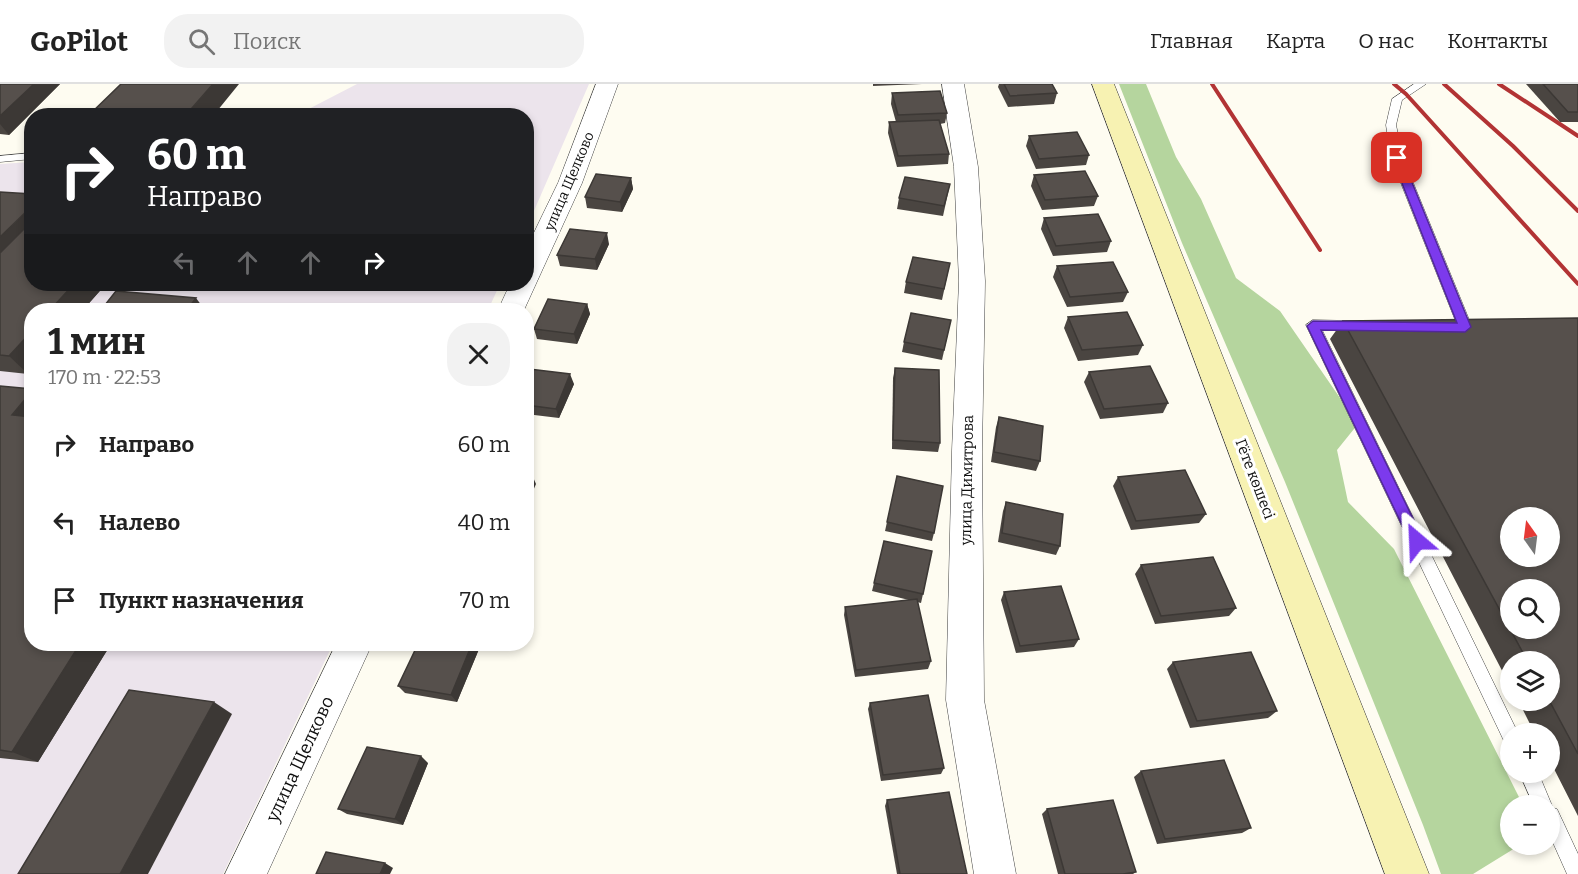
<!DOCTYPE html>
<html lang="ru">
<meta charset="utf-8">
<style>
:root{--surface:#fff;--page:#f2f2f2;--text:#222;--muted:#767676;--line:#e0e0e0}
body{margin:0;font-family:Bitter,serif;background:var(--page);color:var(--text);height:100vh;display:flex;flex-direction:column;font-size:22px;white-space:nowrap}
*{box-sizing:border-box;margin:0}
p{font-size:20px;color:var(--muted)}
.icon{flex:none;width:33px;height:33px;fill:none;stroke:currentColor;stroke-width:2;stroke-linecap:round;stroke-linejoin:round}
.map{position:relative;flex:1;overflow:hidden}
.panel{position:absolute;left:24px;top:219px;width:510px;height:348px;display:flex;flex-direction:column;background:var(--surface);border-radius:24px;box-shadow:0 3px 9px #0003}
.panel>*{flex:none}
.hud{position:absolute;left:24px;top:24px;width:510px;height:183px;border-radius:24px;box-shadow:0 3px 9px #0003;background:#202124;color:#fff;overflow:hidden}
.needle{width:39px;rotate:346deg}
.tools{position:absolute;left:1500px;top:423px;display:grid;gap:12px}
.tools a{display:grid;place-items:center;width:60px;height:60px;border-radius:50%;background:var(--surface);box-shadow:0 3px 9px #0003;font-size:30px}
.pin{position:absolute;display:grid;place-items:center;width:51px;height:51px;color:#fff;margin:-26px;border-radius:12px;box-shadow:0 3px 9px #0006}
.me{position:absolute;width:66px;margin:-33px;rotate:334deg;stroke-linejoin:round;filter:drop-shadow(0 0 4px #0008)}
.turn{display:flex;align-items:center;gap:21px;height:126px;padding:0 24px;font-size:27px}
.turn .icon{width:78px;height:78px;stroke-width:2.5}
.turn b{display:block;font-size:42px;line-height:51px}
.lanes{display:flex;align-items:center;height:57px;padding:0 24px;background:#0003;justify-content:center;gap:30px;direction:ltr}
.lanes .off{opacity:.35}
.round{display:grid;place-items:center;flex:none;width:63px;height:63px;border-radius:24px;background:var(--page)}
.head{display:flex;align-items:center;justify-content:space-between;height:102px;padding:0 24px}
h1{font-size:36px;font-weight:700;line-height:45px}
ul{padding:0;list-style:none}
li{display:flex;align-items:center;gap:18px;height:78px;padding:0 24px}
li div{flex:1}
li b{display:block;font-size:22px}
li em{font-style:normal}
header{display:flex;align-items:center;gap:36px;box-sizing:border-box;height:84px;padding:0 30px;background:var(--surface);border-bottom:2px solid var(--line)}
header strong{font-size:28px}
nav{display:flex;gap:33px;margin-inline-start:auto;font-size:21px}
.search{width:420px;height:54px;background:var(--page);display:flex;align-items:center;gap:15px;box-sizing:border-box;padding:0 21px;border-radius:24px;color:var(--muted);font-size:22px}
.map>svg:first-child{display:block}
.industrial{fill:#ece4ec}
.forest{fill:#b5d59e}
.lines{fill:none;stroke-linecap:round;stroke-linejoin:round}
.service-casing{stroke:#414141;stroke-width:1}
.minor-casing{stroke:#414141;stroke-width:1}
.secondary-casing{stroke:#303030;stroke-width:1}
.service{fill:#fff;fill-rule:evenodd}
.minor{fill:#fff;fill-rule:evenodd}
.secondary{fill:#f7f2b2;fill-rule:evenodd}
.rail{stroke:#b23334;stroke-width:4}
.wall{fill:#4a4541}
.shaded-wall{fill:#3c3835}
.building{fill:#56504c;stroke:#3c3835;stroke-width:1.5;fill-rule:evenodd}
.route{fill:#7c3aed;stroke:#51269a;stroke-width:1.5}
.labels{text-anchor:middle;stroke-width:6;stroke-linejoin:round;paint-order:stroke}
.far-street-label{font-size:14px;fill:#0e0e0e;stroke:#fff}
.street-label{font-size:15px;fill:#0e0e0e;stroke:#fff}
.near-street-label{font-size:18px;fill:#0e0e0e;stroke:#fff}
</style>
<header>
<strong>GoPilot</strong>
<div class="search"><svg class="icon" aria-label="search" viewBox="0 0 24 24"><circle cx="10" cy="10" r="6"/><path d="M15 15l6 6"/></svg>Поиск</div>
<nav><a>Главная</a><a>Карта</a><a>О нас</a><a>Контакты</a></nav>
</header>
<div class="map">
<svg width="1578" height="790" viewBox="0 0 1578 790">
<rect width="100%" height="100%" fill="#fefcf1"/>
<g class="industrial">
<polygon points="357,0 589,0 527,143 526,32 297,31"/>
<polygon points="31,78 32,200 500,200 488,226 32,226 32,560 333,560 223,790 0,790 0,80"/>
</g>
<polygon class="forest" points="1119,0 1146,0 1176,73 1201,115 1236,194 1280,227 1358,340 1337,366 1348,418 1394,465 1523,721 1510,722 1510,760 1520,761 1473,790 1441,790 1423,741 1285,398 1182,159"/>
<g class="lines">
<g class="service-casing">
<g id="service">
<path d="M 1414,0 L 1426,0 L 1402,16 L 1396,41 L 1403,74 L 1470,238 L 1481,240 L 1483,243 C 1478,250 1463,250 1458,243 L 1391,74 L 1386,41 L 1392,15 Z"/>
<polygon points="32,69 32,75 0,78 0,72"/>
<polygon points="1313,236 1360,237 1367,242 1360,247 1322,246 1516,645 1518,650 1510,650 1510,660 1504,657 1306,241"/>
<polygon points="1519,688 1538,688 1553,724 1557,725 1578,770 1578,790 1567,790 1550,752 1550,722 1534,722"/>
</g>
</g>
<g class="minor-casing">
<g id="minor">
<polygon points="596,0 618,0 582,99 524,226 498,226 510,200 526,200 526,165 558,99"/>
<polygon points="942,0 964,0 978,83 985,197 982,367 984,616 1016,790 974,790 946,616 952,367 959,197 954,83"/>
<polygon points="336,560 372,560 267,790 225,790"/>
</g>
</g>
<g class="secondary-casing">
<polygon id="secondary" points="1092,0 1114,0 1429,790 1385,790"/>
</g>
<use href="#service" class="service"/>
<use href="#minor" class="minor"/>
<use href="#secondary" class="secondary"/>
<g class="rail">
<polyline points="1212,0 1320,166"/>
<polyline points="1394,0 1406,10 1578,200"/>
<polyline points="1444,0 1513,62 1578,127"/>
<polyline points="1499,0 1578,52"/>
</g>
</g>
<g class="wall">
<polygon points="0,0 60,0 9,51 0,50"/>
<polygon points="873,0 922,0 873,2"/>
<polygon points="999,0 1052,0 1057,9 1054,20 1008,23 998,3"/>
<polygon points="1526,0 1578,0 1578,38 1560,38"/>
<polygon points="892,9 947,29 945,39 940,40 949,70 948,80 897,83 888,49 889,38 896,38 891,20"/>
<polygon points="1029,52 1089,71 1086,81 1036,85 1026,62"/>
<polygon points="1034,91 1098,112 1094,122 1042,126 1031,102"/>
<polygon points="631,94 633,105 622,128 587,124 585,113"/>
<polygon points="950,100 943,132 897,125 899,114"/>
<polygon points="0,108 32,200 106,200 83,226 32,226 32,286 28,290 0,287"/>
<polygon points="1044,134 1111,157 1107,168 1053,172 1041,145"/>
<polygon points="609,160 597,186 560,182 557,171"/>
<polygon points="950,179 942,216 904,209 906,198"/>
<polygon points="1057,182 1128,208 1123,218 1067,223 1053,193"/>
<polygon points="587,220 590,230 577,260 537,255 534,245"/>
<polygon points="1068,233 1143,261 1138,271 1078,277 1064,244"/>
<polygon points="1578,234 1578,732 1550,677 1550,650 1535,650 1518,616 1550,616 1550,578 1510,578 1510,602 1330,255 1343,237"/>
<polygon points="951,236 942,276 902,268 904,258"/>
<polygon points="895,284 940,359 938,368 892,365 893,294"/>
<polygon points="1089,288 1168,319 1163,329 1100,335 1084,298"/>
<polygon points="526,290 574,300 559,334 526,330"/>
<polygon points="0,302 32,560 111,560 38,678 0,674"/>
<polygon points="999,333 1040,377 1036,387 991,378 996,343"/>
<polygon points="1118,393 1206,430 1199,439 1131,446 1113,402"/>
<polygon points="1006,418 1060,462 1056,471 998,458 1003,427"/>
<polygon points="887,438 934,449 932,457 885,447"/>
<polygon points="1141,481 1236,524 1229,532 1155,540 1135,490"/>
<polygon points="874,499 923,510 921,519 917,518 931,577 928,585 855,593 844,531 845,523 909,516 872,507"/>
<polygon points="1004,508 1079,555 1074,563 1016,569 1001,516"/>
<polygon points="479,565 457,618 405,609 398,602"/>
<polygon points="1173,578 1277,627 1268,634 1190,644 1167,585"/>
<polygon points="870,619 944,684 941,690 881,697 868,625"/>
<polygon points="428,679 403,741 347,730 338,725"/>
<polygon points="1141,687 1251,744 1242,749 1157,760 1134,693"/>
<polygon points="887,716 967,790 897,790 885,722"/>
<polygon points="1047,725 1136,788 1133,790 1058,790 1042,730"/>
</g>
<g class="shaded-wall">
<polygon points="34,0 60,0 9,51 0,40 0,32"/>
<polygon points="213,0 239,0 213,32 185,32"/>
<polygon points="631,94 633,105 622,128 620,118"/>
<polygon points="32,122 32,157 0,190 0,153"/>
<polygon points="607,149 609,160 597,186 595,175"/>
<polygon points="74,200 106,200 83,226 50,226"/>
<polygon points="196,214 205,226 187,226"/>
<polygon points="587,220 590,230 577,260 574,250"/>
<polygon points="32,247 32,286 28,290 9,272"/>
<polygon points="570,290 574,300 559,334 556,325"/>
<polygon points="32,307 32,347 12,331"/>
<polygon points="532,391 536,400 526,423 526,404"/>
<polygon points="80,560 111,560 38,678 12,668"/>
<polygon points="472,560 475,560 479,565 457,618 451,611"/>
<polygon points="214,618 232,630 148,790 120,790"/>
<polygon points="421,672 428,679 403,741 395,735"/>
<polygon points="385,779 393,784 390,790 380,790"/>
</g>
<g class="building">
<polygon points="0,0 34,0 0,32"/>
<polygon points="121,0 213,0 185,32 88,32"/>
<polygon points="1004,0 1052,0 1057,9 1010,12"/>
<polygon points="1543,0 1578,0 1578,28 1568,28"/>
<polygon points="940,7 947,29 898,31 892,9"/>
<polygon points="939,36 949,70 898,72 889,38"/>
<polygon points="1077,48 1089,71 1039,75 1029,52"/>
<polygon points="1085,87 1098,112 1045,116 1034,91"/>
<polygon points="596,90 631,94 620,118 585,113"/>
<polygon points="905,93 950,100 944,122 899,114"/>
<polygon points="0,108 32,110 32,122 0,153"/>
<polygon points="1098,130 1111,157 1056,162 1044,134"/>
<polygon points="29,140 32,140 32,200 74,200 50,226 32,226 32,247 9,272 0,271 0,169"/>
<polygon points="570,145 607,149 595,175 557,171"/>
<polygon points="913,173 950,179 944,205 906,198"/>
<polygon points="1113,178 1128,208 1070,213 1057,182"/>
<polygon points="116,207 196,214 187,226 101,226"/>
<polygon points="548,215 587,220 574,250 534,245"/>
<polygon points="1127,228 1143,261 1082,266 1068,233"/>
<polygon points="911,229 951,236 944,266 904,258"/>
<path d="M 1578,234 L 1578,670 L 1549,616 L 1550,578 L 1528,578 L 1343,237 ZM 1510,434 L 1550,434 L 1550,472 L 1510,472 ZM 1510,506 L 1550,506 L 1550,544 L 1510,544 Z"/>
<polygon points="1150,282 1168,319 1104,325 1089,288"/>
<polygon points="895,284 939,286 940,359 893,356"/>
<polygon points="529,285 570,290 556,325 526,321 526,290"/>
<polygon points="0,302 32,305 32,307 12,331 32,333 32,560 80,560 12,668 0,666"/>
<polygon points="999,333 1043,342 1040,377 994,368"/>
<polygon points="1185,386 1206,430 1136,437 1118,393"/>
<polygon points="526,390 532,391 526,404"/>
<polygon points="897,392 943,402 934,449 887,438"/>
<polygon points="1006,418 1063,430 1060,462 1002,449"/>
<polygon points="884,457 932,467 923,510 874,499"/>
<polygon points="1213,473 1236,524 1161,532 1141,481"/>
<polygon points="1061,502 1079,555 1020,562 1004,508"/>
<polygon points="917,515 931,577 856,586 845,523"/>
<polygon points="418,560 472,560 451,611 398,602"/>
<polygon points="1251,568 1277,627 1197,637 1173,578"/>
<polygon points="129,606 214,618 120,790 18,790"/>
<polygon points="928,611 944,684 883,691 870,619"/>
<polygon points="367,663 421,672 395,735 338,725"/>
<polygon points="1224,676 1251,744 1165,755 1141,687"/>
<polygon points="949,708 967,790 900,790 887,716"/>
<polygon points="1113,716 1136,788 1123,790 1065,790 1047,725"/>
<polygon points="326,768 385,779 380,790 316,790"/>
</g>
<polygon class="route" points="1394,72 1402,74 1471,243 1465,248 1321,246 1424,457 1422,462 1417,463 1412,462 1307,242 1313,237 1457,239 1392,74"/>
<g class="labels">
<g class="far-street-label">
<text transform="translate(569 97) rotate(-67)" y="5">улица Щелково</text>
</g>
<g class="street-label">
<text transform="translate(1255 395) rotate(69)" y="5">Гёте көшесі</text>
<text transform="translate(967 396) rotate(-89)" y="5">улица Димитрова</text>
</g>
<g class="near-street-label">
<text transform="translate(300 675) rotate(-65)" y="6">улица Щелково</text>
</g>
</g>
</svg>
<div class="tools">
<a><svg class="needle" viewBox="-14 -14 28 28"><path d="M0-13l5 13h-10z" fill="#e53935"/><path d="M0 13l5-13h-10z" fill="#767676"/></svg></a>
<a><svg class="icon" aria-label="search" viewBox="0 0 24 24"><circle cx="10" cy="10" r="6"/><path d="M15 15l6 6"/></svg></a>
<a><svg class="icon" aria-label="layers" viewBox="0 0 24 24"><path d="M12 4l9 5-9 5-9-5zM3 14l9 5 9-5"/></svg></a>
<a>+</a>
<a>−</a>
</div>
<div class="pin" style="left:1397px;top:74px;background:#d93025"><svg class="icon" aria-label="arrive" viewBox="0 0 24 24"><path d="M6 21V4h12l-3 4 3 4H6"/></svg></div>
<svg class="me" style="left:1417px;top:457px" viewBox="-20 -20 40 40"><path d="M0-17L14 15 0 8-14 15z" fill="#7c3aed" stroke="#fff" stroke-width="4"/></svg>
<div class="hud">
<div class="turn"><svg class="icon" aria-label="right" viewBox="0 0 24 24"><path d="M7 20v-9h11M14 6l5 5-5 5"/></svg><div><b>60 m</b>Направо</div></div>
<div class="lanes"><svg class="icon off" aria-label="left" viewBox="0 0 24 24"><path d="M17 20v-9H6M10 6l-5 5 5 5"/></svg><svg class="icon off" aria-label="ahead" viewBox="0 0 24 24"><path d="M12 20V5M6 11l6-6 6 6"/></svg><svg class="icon off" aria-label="ahead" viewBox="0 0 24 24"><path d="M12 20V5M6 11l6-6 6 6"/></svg><svg class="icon" aria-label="right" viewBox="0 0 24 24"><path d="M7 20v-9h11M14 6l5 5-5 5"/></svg></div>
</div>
<section class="panel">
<div class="head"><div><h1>1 мин</h1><p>170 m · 22:53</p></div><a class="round"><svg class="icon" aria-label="close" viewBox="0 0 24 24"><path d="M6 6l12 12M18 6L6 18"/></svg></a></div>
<ul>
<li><svg class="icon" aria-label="right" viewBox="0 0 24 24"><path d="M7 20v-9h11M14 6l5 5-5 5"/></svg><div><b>Направо</b></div><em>60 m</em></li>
<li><svg class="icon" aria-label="left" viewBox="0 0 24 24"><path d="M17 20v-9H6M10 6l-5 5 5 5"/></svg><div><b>Налево</b></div><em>40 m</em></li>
<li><svg class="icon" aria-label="arrive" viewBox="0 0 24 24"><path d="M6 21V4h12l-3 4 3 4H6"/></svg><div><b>Пункт назначения</b></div><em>70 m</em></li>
</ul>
</section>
</div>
